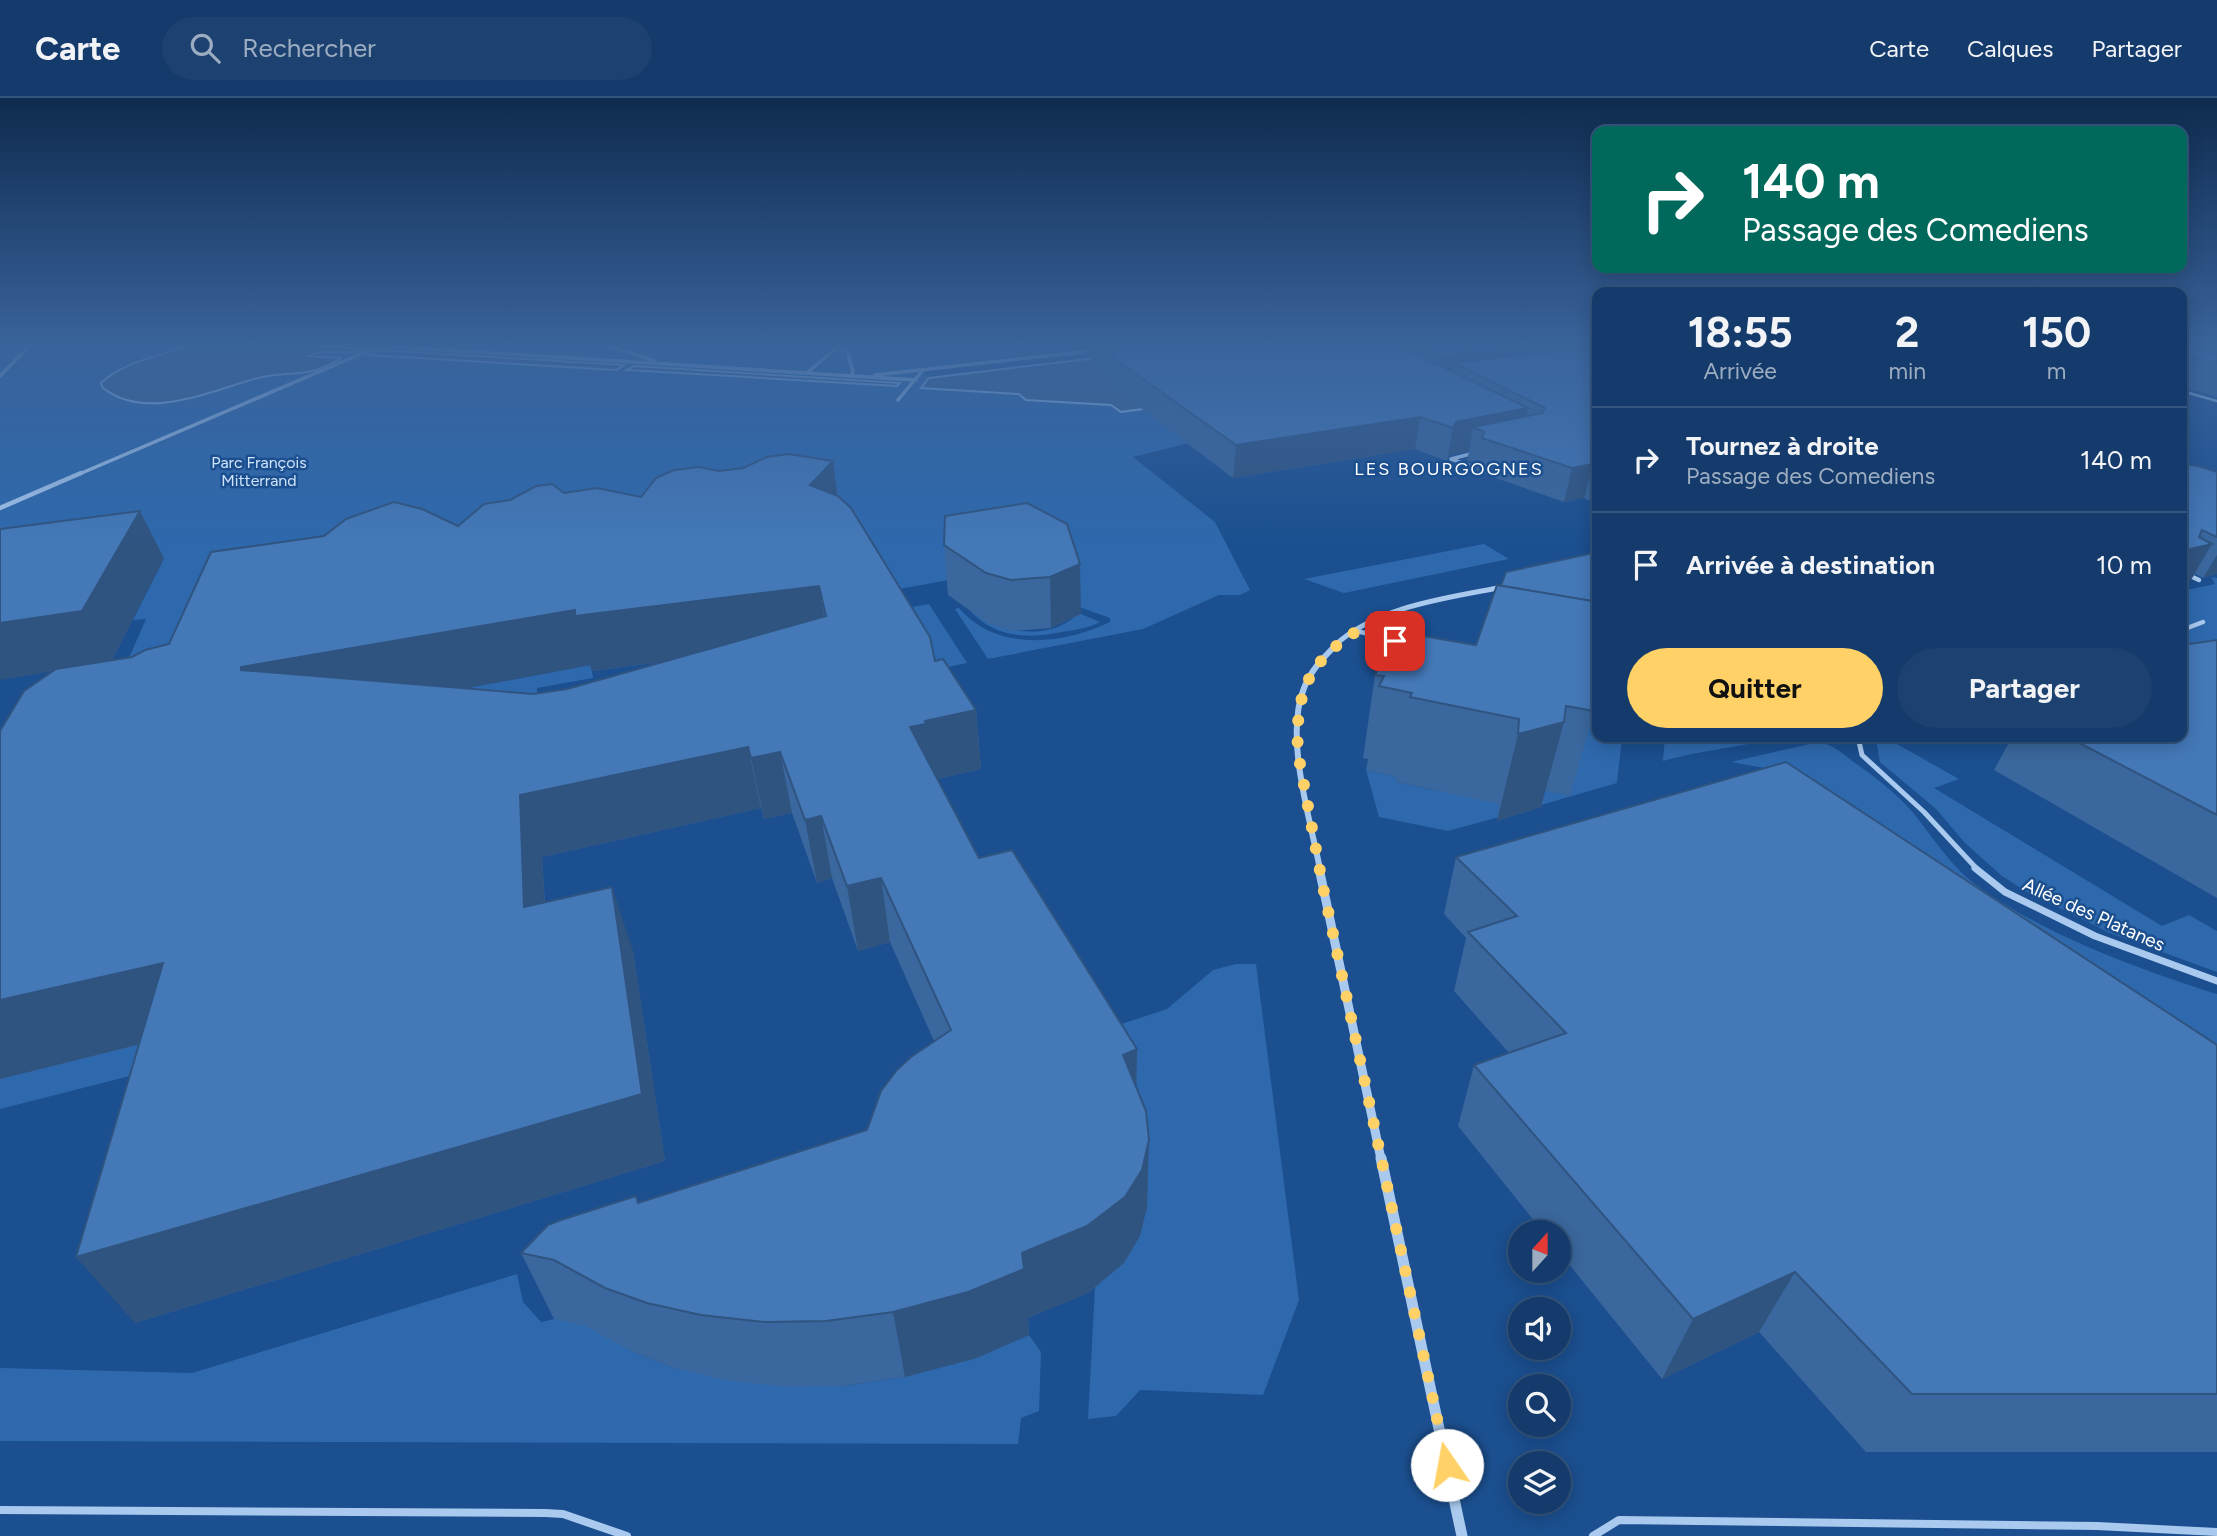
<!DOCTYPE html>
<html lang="fr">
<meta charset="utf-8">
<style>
:root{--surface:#143b6b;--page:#1d4271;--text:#f1f3f6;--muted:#9dadc1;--line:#33557e;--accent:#ffd166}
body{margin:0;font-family:Figtree,sans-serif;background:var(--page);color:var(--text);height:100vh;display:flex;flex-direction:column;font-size:26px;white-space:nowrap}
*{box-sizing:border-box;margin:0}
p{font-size:23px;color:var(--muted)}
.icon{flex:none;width:38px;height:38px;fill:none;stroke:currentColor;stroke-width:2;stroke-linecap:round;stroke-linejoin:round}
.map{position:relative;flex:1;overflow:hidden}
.panel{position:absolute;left:1592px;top:189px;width:595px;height:455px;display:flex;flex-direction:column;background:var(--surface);border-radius:14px;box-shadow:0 4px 18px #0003,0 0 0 2px var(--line)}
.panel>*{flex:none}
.guide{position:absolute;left:1592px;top:28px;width:595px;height:147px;border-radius:14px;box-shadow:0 4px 18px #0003,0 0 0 2px var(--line);background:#00695c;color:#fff;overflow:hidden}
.needle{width:46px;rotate:21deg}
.controls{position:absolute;left:1508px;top:1122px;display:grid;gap:14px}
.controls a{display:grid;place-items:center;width:63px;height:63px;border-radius:50%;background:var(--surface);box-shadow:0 4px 18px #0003,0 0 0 2px var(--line);font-size:35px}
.pin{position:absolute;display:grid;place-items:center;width:60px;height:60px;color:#fff;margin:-30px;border-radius:14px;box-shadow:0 4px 10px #0006}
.me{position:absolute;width:77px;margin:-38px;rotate:348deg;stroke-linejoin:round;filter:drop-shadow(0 0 5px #0008)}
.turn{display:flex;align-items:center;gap:24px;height:147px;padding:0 35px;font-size:32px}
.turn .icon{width:91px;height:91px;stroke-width:2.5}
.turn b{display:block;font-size:49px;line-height:60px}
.eta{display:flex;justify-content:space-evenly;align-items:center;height:119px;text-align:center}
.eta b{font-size:42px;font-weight:700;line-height:49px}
.cta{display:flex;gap:14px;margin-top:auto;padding:14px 35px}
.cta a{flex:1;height:80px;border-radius:42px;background:var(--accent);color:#111;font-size:28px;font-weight:700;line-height:80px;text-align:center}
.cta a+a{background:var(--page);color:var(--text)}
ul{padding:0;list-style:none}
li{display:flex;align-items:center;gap:21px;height:105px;padding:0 35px;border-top:2px solid var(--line)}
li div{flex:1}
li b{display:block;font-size:26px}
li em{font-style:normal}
header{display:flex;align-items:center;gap:42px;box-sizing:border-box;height:98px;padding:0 35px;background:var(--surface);border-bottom:2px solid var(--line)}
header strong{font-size:33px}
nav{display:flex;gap:38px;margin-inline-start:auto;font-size:24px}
.search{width:490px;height:63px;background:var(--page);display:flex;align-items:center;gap:18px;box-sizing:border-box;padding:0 24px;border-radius:38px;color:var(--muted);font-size:26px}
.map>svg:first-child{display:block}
.green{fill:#2e69ad}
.water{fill:#3c6290;stroke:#9cc4f0;stroke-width:2}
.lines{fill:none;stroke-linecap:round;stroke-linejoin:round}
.service-far1{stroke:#a9c9ee;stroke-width:2.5}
.service{stroke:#a9c9ee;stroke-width:8}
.pedestrian-far3{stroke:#a9c9ee;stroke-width:3.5}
.pedestrian-far2{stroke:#a9c9ee;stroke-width:4.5}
.pedestrian-far1{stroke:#a9c9ee;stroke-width:5}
.pedestrian{stroke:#a9c9ee;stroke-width:7}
.minor-far3{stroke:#a9c9ee;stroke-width:5}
.minor-far2{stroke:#a9c9ee;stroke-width:6}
.minor-far1{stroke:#a9c9ee;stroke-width:9}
.minor{stroke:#a9c9ee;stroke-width:11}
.wall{fill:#3a679d;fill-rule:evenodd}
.shaded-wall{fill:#305480}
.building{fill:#4478b7;stroke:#305480;stroke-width:2;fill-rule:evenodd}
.route{stroke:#ffd166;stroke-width:12;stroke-dasharray:0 21.6}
.labels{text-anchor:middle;stroke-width:5;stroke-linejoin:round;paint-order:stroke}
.far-park-label{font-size:16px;fill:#cfe3fa;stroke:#1b4f8f}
.far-neighbourhood-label{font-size:18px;letter-spacing:2px;fill:#fff;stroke:#1b4f8f}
.street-label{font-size:19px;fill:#fff;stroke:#1b4f8f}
</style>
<header>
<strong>Carte</strong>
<div class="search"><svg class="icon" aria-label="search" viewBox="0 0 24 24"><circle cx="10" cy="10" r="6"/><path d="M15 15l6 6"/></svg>Rechercher</div>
<nav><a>Carte</a><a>Calques</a><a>Partager</a></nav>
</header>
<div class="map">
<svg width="2217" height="1438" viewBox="0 0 2217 1438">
<rect width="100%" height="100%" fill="#1b4f8f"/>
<g class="green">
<path d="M 0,244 L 1068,244 L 1076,251 L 920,270 L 929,280 L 1096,260 L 1200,342 L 1133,359 L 1215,424 L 1250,492 L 1240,497 L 1219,497 L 1143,531 L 988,561 L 955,511 L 959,510 C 996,554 1062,547 1110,524 L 1110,520 L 1071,506 L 949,482 L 877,495 L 114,594 L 146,521 L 133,522 L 164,461 L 0,483 Z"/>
<polygon points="1484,446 1509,461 1344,495 1304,481"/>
<polygon points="2211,479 2217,480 2217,564 2182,558 2182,493 2215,486"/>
<polygon points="929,506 967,565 924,574 889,513"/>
<path d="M 1067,510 L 1100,524 C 1089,530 1075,532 1062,534 C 1025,541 996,540 969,512 C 999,533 1044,545 1076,518 Z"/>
<polygon points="591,567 593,580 537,590 537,596 515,600 440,595"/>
<polygon points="1587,598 1598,600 1598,639 1622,639 1617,685 1541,707 1544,692 1570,698"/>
<path d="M 1665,639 L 1781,639 C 1742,649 1702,652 1663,663 Z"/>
<polygon points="1876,641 1888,641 1959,681 1934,690 2162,828 2189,817 2217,833 2217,874 2110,835 2027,794 2002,778 1965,745 1936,711 1880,664"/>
<path d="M 1819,644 C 1834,647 1843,656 1855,665 C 1874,678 1893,693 1908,709 C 1932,736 1949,768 1979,789 C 2043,836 2141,872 2217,896 L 2217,1028 L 1782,673 L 1731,664 Z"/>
<polygon points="1366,672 1397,679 1396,684 1438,693 1495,700 1510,716 1448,733 1379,719"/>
<polygon points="1236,866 1256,866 1299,1202 1263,1297 1140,1292 1116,1318 1088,1321 1095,1189 1088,937 1167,911 1213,872"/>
<polygon points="275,913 134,977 0,1011 0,981"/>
<polygon points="517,1176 523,1204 541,1224 568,1218 589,1227 635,1255 674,1270 843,1288 905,1279 976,1260 1029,1237 1041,1254 1039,1313 1021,1320 1018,1346 0,1343 0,1270 192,1275"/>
</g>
<g class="water">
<path d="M 198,244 L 267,244 L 365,251 C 347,259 325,249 308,258 L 342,260 C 333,264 322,271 312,273 C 295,277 276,275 258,280 C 212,292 145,325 102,289 L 101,285 C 125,262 167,257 198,244 Z"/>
<polygon points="379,252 624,267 617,272 367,257"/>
<polygon points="1096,260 1157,309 1121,314 1111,307 1026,302 1019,296 921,290 929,280"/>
<polygon points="634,268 900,285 897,288 627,272"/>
</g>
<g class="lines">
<polyline class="service-far1" points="2182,293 2217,303"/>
<g class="service">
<polyline points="0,1412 545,1415 563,1416 627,1438"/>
<polyline points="1593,1438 1619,1422 2097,1428 2217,1434"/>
</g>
<g class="pedestrian-far3">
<polyline points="321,244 916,282"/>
<polyline points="597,244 655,263"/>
<polyline points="0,246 28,244"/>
<polyline points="837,250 847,252 853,274 851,278 854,278"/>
<polyline points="807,275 843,244"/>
<polyline points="875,277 1091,253"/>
<polyline points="0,278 33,244"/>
<polyline points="898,302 922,273"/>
<polyline points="1474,355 1451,361 1474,369"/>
<polyline points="77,377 377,249"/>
</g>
<g class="pedestrian-far2">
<polyline points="0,410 81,375"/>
<polyline points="2182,474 2199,482"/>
<polyline points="2182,532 2203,524"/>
<polyline points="1357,533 1396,543"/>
</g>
<polyline class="pedestrian-far1" points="1858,639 1862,657 1924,714 1977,771"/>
<polyline class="pedestrian" points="1975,770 2005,794 2095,838 2217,883"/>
<path class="minor-far3" d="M 1334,548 C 1377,508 1447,500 1503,489"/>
<path class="minor-far2" d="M 1320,771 C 1310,720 1284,639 1304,590 C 1311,572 1323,560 1336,547"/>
<polyline class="minor-far1" points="1319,770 1381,1061"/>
<polyline class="minor" points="1381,1060 1462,1438"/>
</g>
<g class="wall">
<polygon points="1068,244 1598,244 1598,407 1584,400 1564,404 1476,373 1477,366 1467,362 1469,353 1450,357 1447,363 1415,351 1233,380 1109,286 1109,275 1085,257 1085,249 1075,250"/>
<polygon points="2182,244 2217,244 2217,299 2182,289"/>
<path d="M 833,363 L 838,399 L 935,563 L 976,612 L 981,671 L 937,681 L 979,760 L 1137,951 L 1136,988 L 1149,1042 L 1147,1109 L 1140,1138 L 1124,1165 L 1088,1195 L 1028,1220 L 1029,1237 L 977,1260 L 905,1279 L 843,1288 L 786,1289 L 725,1282 L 674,1270 L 635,1255 L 585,1228 L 554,1221 L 521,1155 L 639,1105 L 867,1032 L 934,943 L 890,844 L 858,853 L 832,780 L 817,785 L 792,715 L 764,721 L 761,710 L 542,759 L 545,805 L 633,853 L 665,1063 L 135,1225 L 139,947 L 0,981 L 0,633 L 52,574 L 164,460 L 112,562 L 132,559 L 169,546 L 458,428 L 564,395 L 641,399 L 719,373 ZM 662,564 L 567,591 L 533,596 L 465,590 L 590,567 L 592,573 Z"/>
<polygon points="2217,374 2217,476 2203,480 2195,476 2190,483 2182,485"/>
<polygon points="1027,405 1081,516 1051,530 1013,533 989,526 948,497 944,447"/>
<polygon points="1501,488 1594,613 1570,698 1545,693 1541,709 1497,723 1499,706 1396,684 1396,679 1366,672 1368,661 1363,660 1375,577 1476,547"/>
<polygon points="2217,542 2217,800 1994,672 2012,639 2182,639"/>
<polygon points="1456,759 2217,947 2217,1354 1866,1354 1759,1234 1662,1281 1559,1154 1559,1134 1543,1134 1458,1028 1474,967 1509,955 1454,893 1466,840 1444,816"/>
</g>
<g class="shaded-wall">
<polygon points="1075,244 1085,244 1085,249 1075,250"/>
<polygon points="1570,244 1598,244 1598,269 1454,265 1451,286 1435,288 1440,258"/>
<polygon points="1528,310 1521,341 1484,334 1473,329 1469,353 1450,357 1447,363 1453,330 1456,324"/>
<polygon points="1420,319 1415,351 1233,380 1236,347"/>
<polygon points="833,363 839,410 810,387"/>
<polygon points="1593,366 1584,400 1564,404 1572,370"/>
<polygon points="140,413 164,460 111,564 0,582 0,525"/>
<polygon points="2212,446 2190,483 2182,485 2182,453"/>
<polygon points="2217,457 2217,476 2203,480"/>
<polygon points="1080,466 1081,516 1051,530 1050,479"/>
<polygon points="819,488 828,542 592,573 590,567 270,627 241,572 241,569 575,512"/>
<polygon points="976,612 981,671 932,682 910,629 925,623"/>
<polygon points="1564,624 1541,709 1497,723 1518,636"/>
<polygon points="748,649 761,710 542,759 549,874 524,809 520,697"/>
<polygon points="780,654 792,715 764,721 751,660"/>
<polygon points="821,718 832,780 817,785 805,722"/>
<polygon points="881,780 890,844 858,853 847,788"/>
<polygon points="612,789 633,853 665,1063 135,1225 76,1159"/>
<polygon points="163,865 205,930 0,981 0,902"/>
<polygon points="1137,951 1136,1017 1123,957"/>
<polygon points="1149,1042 1147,1109 1140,1138 1124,1165 1088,1195 1028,1220 1029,1237 977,1260 905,1279 893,1214 1022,1155"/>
<polygon points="1795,1174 1759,1234 1662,1281 1693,1221"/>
</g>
<g class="building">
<polygon points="1106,244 1391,244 1528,310 1456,324 1453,330 1420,319 1236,347 1109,257 1121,255"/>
<polygon points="1411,244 1456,244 1468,250 1474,248 1473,244 1570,244 1440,258"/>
<polygon points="2182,244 2196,244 2193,246 2196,251 2217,256 2217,265 2182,256"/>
<polygon points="2201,244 2217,244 2217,249"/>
<polygon points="1598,248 1598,368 1593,366 1572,370 1482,340 1484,334 1473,329 1542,315 1545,310 1454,265"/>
<path d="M 789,356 L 833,363 L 810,387 L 838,398 L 851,410 L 930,539 L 935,563 L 943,561 L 976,612 L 925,623 L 926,626 L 910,629 L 979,760 L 1012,752 L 1137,951 L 1123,957 L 1146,1013 L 1149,1042 L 1142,1072 L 1125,1099 L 1087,1128 L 1022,1155 L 1024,1171 L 968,1194 L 893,1214 L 826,1223 L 765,1224 L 701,1217 L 647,1205 L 605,1190 L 554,1162 L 521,1155 L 548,1127 L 561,1122 L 636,1098 L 638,1105 L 867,1032 L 881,993 L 897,972 L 911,959 L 951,932 L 881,780 L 847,788 L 821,718 L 805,722 L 780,654 L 751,660 L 748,649 L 520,697 L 524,809 L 612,789 L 642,996 L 76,1159 L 163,865 L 0,902 L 0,633 L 24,593 L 56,571 L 132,559 L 145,552 L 169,546 L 211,454 L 324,438 L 346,421 L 394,404 L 422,411 L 458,428 L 484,406 L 510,402 L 536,388 L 552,386 L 564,395 L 597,390 L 641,399 L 656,380 L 674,372 L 699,369 L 719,373 L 743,370 L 767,359 ZM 819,488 L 826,518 L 567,591 L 533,596 L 241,572 L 241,569 L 575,512 L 575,518 Z"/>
<polygon points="2182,366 2198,368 2217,374 2217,439 2202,432 2199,439 2212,446 2182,453"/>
<polygon points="1027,405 1067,426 1080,466 1050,479 1011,482 986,475 944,447 945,418"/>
<polygon points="140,413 82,513 0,525 0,431"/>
<polygon points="1598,454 1598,504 1501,488 1506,474"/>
<polygon points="1497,487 1598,504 1598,591 1594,613 1566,608 1564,624 1518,636 1519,621 1410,599 1412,595 1379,588 1384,578 1375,577 1394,533 1476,547"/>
<polygon points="2217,542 2217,717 2068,639 2182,639 2182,547"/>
<polygon points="1786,664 2217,947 2217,1296 1912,1296 1795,1174 1693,1221 1474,967 1566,935 1468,834 1517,818 1456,759"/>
</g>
<linearGradient id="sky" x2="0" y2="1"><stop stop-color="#0f2b4f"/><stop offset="0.55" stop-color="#39639b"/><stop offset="1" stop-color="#39639b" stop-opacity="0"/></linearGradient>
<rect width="2217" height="446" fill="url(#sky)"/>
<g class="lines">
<path class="route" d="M 1395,543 L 1357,533 C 1307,565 1295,596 1298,655 L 1323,789 L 1447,1367"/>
</g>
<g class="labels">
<g class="far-park-label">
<text x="259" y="370">Parc François<tspan x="259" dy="18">Mitterrand</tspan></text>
</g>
<g class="far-neighbourhood-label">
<text x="1449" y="377">LES BOURGOGNES</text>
</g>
<g class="street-label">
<text transform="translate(2094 816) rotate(24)" y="7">Allée des Platanes</text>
</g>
</g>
</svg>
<div class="controls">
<a><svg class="needle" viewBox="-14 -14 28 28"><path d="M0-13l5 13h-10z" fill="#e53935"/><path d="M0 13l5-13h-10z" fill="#9dadc1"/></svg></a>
<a><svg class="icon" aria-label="sound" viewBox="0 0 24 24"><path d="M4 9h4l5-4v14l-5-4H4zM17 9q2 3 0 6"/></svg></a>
<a><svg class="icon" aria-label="search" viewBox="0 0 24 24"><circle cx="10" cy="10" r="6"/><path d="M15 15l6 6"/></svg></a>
<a><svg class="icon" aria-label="layers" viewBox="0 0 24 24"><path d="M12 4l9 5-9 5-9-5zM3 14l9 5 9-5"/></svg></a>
</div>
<div class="pin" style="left:1395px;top:543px;background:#d93025"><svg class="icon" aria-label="arrive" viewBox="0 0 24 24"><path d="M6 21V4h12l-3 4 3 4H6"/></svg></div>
<svg class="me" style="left:1447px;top:1367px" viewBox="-20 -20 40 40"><circle r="19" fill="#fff"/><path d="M0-13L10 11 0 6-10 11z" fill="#ffd166"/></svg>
<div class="guide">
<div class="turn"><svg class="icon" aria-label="right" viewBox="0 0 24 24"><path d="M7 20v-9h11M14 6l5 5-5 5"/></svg><div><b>140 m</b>Passage des Comediens</div></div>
</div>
<section class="panel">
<div class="eta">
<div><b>18:55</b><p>Arrivée</p></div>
<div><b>2</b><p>min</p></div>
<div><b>150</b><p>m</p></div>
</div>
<ul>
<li><svg class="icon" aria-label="right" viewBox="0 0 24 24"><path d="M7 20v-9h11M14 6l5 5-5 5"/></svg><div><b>Tournez à droite</b><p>Passage des Comediens</p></div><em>140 m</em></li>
<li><svg class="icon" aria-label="arrive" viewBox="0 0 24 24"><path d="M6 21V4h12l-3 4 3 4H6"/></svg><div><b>Arrivée à destination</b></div><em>10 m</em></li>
</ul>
<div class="cta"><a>Quitter</a><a>Partager</a></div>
</section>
</div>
